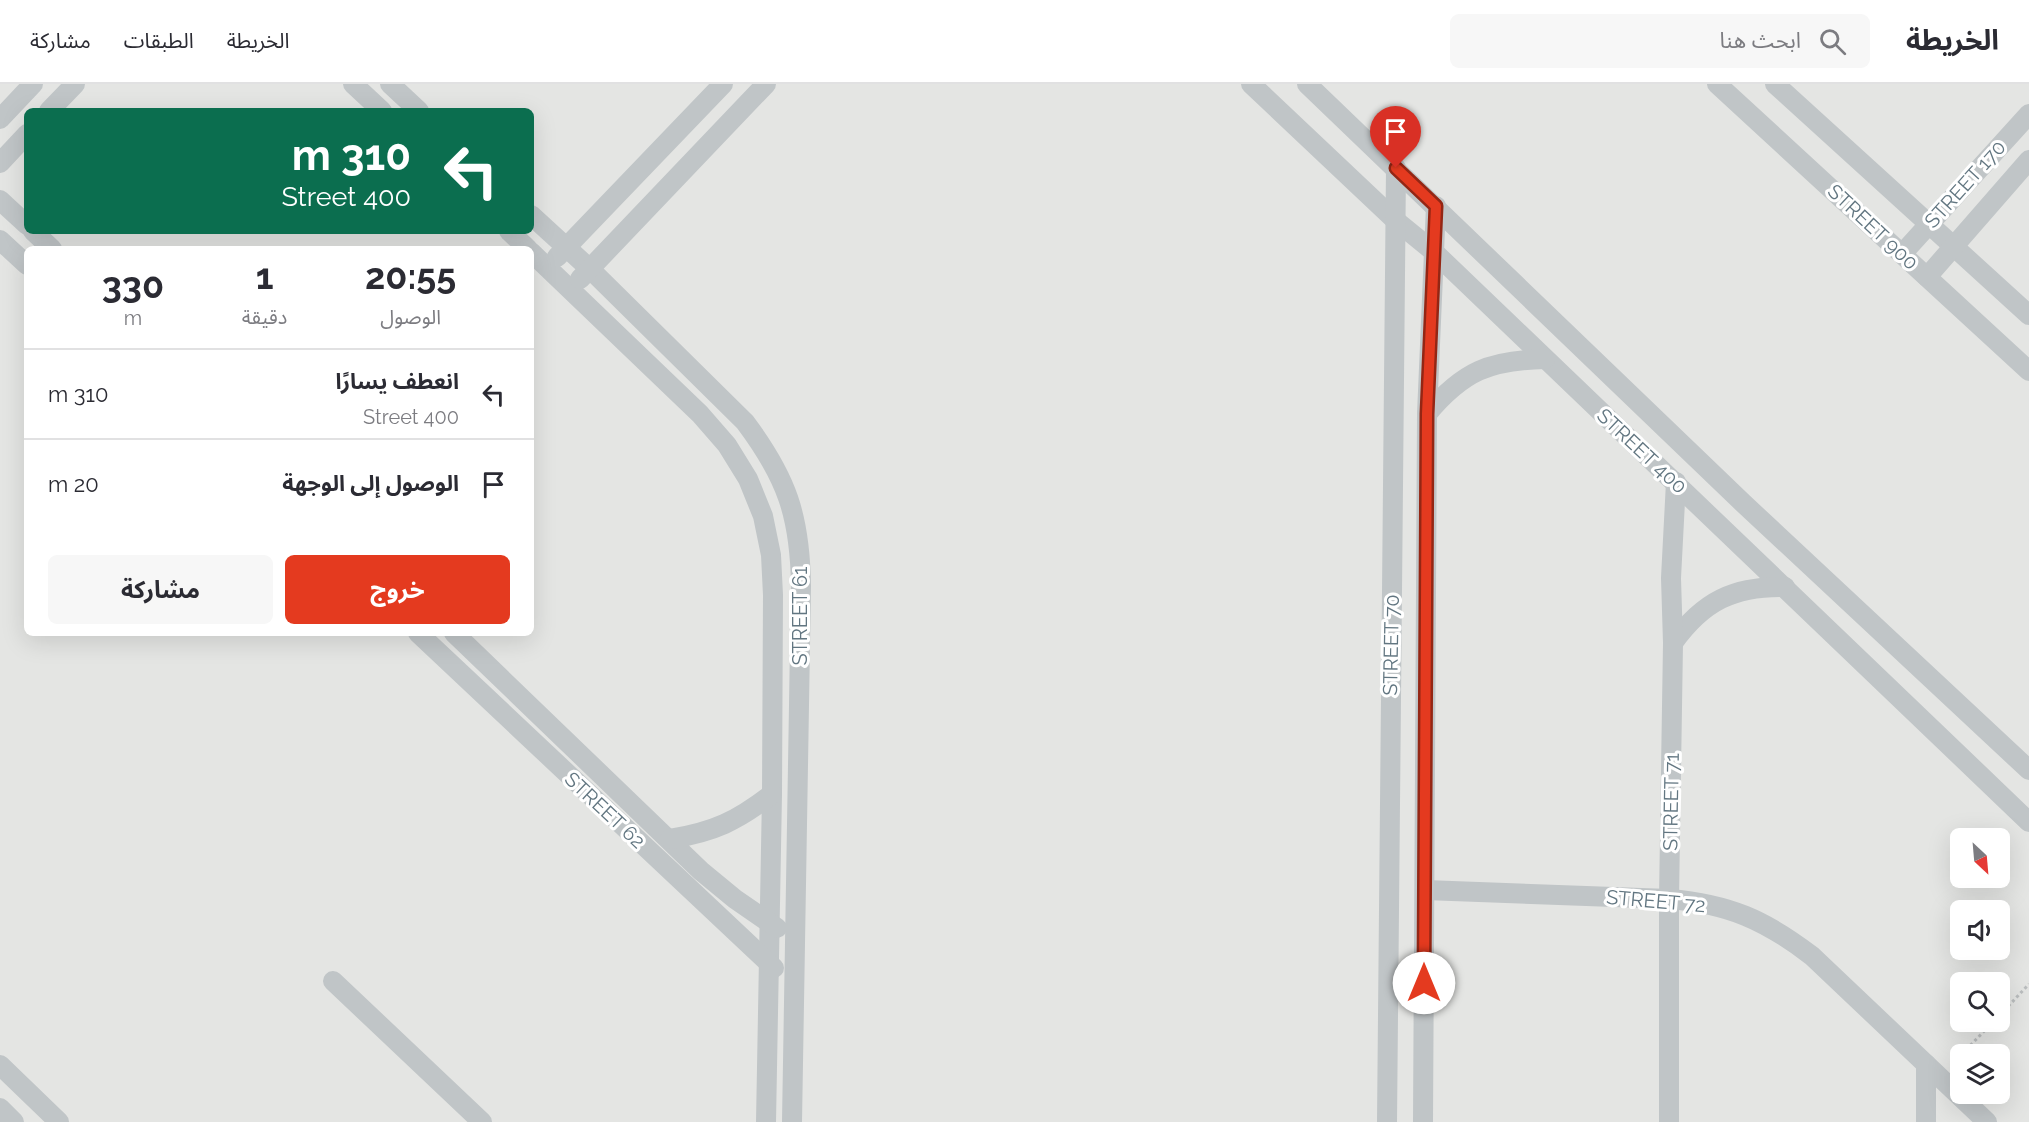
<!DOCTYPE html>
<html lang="ar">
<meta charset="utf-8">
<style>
:root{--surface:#fff;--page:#f7f7f7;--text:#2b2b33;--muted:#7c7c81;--line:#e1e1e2;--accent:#e43a1f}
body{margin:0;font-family:Raleway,"Noto Sans Arabic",sans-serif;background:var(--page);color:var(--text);direction:rtl;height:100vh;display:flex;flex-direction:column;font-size:22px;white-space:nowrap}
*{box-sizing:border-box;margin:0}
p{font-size:20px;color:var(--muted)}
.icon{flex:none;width:33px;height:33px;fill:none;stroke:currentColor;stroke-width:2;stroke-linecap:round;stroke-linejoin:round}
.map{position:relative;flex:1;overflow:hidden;direction:ltr}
.drawer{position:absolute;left:24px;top:162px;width:510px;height:390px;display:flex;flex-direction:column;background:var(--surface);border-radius:9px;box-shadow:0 6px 24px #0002;direction:rtl}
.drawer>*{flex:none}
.top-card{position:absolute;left:24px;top:24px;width:510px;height:126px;border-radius:9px;box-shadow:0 6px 24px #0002;direction:rtl;background:#0b6e4f;color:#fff;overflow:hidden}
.needle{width:39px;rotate:154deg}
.tools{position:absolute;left:1950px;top:744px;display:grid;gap:12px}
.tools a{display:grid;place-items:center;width:60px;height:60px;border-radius:9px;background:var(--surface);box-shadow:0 6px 24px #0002;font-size:30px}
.pin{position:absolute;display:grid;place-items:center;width:51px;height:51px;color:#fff;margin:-62px -26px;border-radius:50% 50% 50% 0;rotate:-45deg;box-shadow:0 0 6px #0007}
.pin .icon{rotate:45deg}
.me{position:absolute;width:66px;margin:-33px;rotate:0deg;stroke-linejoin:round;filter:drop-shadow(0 0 4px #0008)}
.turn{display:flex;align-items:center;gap:21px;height:126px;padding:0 24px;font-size:27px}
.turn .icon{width:78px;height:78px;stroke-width:2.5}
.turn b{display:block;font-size:42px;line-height:51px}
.eta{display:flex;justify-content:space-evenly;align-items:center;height:102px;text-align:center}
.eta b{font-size:36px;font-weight:700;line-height:42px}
.action{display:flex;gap:12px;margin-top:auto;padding:12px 24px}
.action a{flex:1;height:69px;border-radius:9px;background:var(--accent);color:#fff;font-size:24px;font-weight:700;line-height:69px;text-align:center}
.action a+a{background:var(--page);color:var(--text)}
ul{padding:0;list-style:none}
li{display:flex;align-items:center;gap:18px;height:90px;padding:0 24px;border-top:2px solid var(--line)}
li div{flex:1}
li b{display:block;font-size:22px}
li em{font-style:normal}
header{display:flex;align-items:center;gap:36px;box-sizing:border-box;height:84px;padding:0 30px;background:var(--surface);border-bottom:2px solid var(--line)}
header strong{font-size:28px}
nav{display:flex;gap:33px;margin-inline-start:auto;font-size:21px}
.search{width:420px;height:54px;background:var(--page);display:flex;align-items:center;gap:15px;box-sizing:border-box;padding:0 21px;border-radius:9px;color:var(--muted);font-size:22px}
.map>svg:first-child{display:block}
.built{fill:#e4e5e3;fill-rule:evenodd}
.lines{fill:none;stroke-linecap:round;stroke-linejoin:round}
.path{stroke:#babdbe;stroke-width:3;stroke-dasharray:3 3;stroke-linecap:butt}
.minor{stroke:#c0c5c7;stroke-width:20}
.route-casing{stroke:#942614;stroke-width:15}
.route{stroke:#e43a1f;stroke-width:10}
.labels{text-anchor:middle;stroke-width:6;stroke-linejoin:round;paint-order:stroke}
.street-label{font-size:20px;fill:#627681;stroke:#fff}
</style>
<header>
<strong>الخريطة</strong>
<div class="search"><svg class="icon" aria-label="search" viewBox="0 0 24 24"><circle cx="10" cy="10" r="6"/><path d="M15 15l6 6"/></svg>ابحث هنا</div>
<nav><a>الخريطة</a><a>الطبقات</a><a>مشاركة</a></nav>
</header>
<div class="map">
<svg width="2029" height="1038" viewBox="0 0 2029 1038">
<rect width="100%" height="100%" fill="#f4f3ef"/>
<path class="built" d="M 0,0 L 2029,0 L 2029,1038 L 0,1038 ZM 27,27 L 531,27 L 531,147 L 27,147 ZM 27,165 L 531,165 L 531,549 L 27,549 ZM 1960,754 L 2000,754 L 2000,794 L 1960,794 ZM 1960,826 L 2000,826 L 2000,866 L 1960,866 ZM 1960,898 L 2000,898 L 2000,938 L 1960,938 ZM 1960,970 L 2000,970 L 2000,1010 L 1960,1010 Z"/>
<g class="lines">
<g class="path">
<polyline points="2000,931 2029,900"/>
<polyline points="1962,970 1993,938"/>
<polyline points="1951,981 1960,972"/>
</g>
<g class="minor">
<polyline points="353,0 382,27"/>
<polyline points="390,0 419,27"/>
<polyline points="1251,0 1395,136 1433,167 2029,738"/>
<polyline points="1307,0 1743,419 2029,686"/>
<polyline points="1717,0 2029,287"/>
<polyline points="1775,0 2029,231"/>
<polyline points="49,27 75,0"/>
<polyline points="0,35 33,0"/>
<polyline points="0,79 27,50"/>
<polyline points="0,116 27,141"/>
<path d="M 531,131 L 590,185 L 745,338 C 787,394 800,432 801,502 L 792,1038"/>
<polyline points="33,147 52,165"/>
<polyline points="509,147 528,165"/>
<polyline points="0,156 27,181"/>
<polyline points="531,168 700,330 727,361 748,395 763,432 771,471 773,511 772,710 766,1038"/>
<polyline points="1902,170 2029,30"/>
<polyline points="557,173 723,0"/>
<polyline points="1927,193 2029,76"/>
<polyline points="580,195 766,0"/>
<path d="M 1427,330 C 1463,287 1490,276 1545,275"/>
<polyline points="418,549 774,884"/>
<polyline points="454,549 701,787 735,815 777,844"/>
<path d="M 1673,559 C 1703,517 1734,502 1785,503"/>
<path d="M 670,755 C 714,748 737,737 772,710"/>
<path d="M 1425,806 L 1669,815 C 1729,820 1765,836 1812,872 L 1987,1038"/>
<polyline points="333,897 482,1038"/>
<polyline points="0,981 59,1038"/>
<polyline points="0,1024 14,1038"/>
<polyline points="1387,1038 1396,84"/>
<polyline points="1423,1038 1427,330 1436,122"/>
<polyline points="1669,1038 1669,815 1673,559 1671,494 1676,398"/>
<polyline points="1926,1038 1926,980"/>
</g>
</g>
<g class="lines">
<g class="route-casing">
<polyline id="route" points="1396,84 1436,122 1427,330 1424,899"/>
</g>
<use href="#route" class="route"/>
</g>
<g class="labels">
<g class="street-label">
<text transform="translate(1965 100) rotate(-48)" y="7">STREET 170</text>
<text transform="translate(1873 143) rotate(43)" y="7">STREET 900</text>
<text transform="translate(1642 367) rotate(43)" y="7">STREET 400</text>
<text transform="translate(800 532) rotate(-90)" y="7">STREET 61</text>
<text transform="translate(1391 561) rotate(-89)" y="7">STREET 70</text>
<text transform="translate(1671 718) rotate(-89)" y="7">STREET 71</text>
<text transform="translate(605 726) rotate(43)" y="7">STREET 62</text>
<text transform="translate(1656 817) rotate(5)" y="7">STREET 72</text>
</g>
</g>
</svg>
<div class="tools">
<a><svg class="needle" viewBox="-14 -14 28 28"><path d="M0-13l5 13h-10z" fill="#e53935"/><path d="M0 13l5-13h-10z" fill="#7c7c81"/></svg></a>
<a><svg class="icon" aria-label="sound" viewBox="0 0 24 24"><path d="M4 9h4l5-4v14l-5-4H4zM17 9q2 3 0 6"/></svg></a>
<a><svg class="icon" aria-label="search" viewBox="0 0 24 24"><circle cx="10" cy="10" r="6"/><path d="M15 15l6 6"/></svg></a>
<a><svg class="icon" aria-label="layers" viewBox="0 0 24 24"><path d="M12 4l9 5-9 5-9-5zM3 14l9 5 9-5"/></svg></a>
</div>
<div class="pin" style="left:1396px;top:84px;background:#d93025"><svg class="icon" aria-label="arrive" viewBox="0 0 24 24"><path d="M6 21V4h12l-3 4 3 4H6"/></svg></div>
<svg class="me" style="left:1424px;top:899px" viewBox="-20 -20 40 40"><circle r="19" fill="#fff"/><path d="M0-13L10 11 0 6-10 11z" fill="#e43a1f"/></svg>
<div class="top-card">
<div class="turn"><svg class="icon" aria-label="left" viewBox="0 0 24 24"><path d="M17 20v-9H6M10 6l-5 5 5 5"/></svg><div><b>310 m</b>Street 400</div></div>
</div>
<section class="drawer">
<div class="eta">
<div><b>20:55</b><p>الوصول</p></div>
<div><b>1</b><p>دقيقة</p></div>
<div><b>330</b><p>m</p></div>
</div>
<ul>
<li><svg class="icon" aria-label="left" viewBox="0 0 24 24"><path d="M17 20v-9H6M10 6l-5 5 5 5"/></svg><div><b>انعطف يسارًا</b><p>Street 400</p></div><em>310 m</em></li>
<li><svg class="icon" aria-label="arrive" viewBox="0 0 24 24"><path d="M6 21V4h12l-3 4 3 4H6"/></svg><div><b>الوصول إلى الوجهة</b></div><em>20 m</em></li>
</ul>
<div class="action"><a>خروج</a><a>مشاركة</a></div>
</section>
</div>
